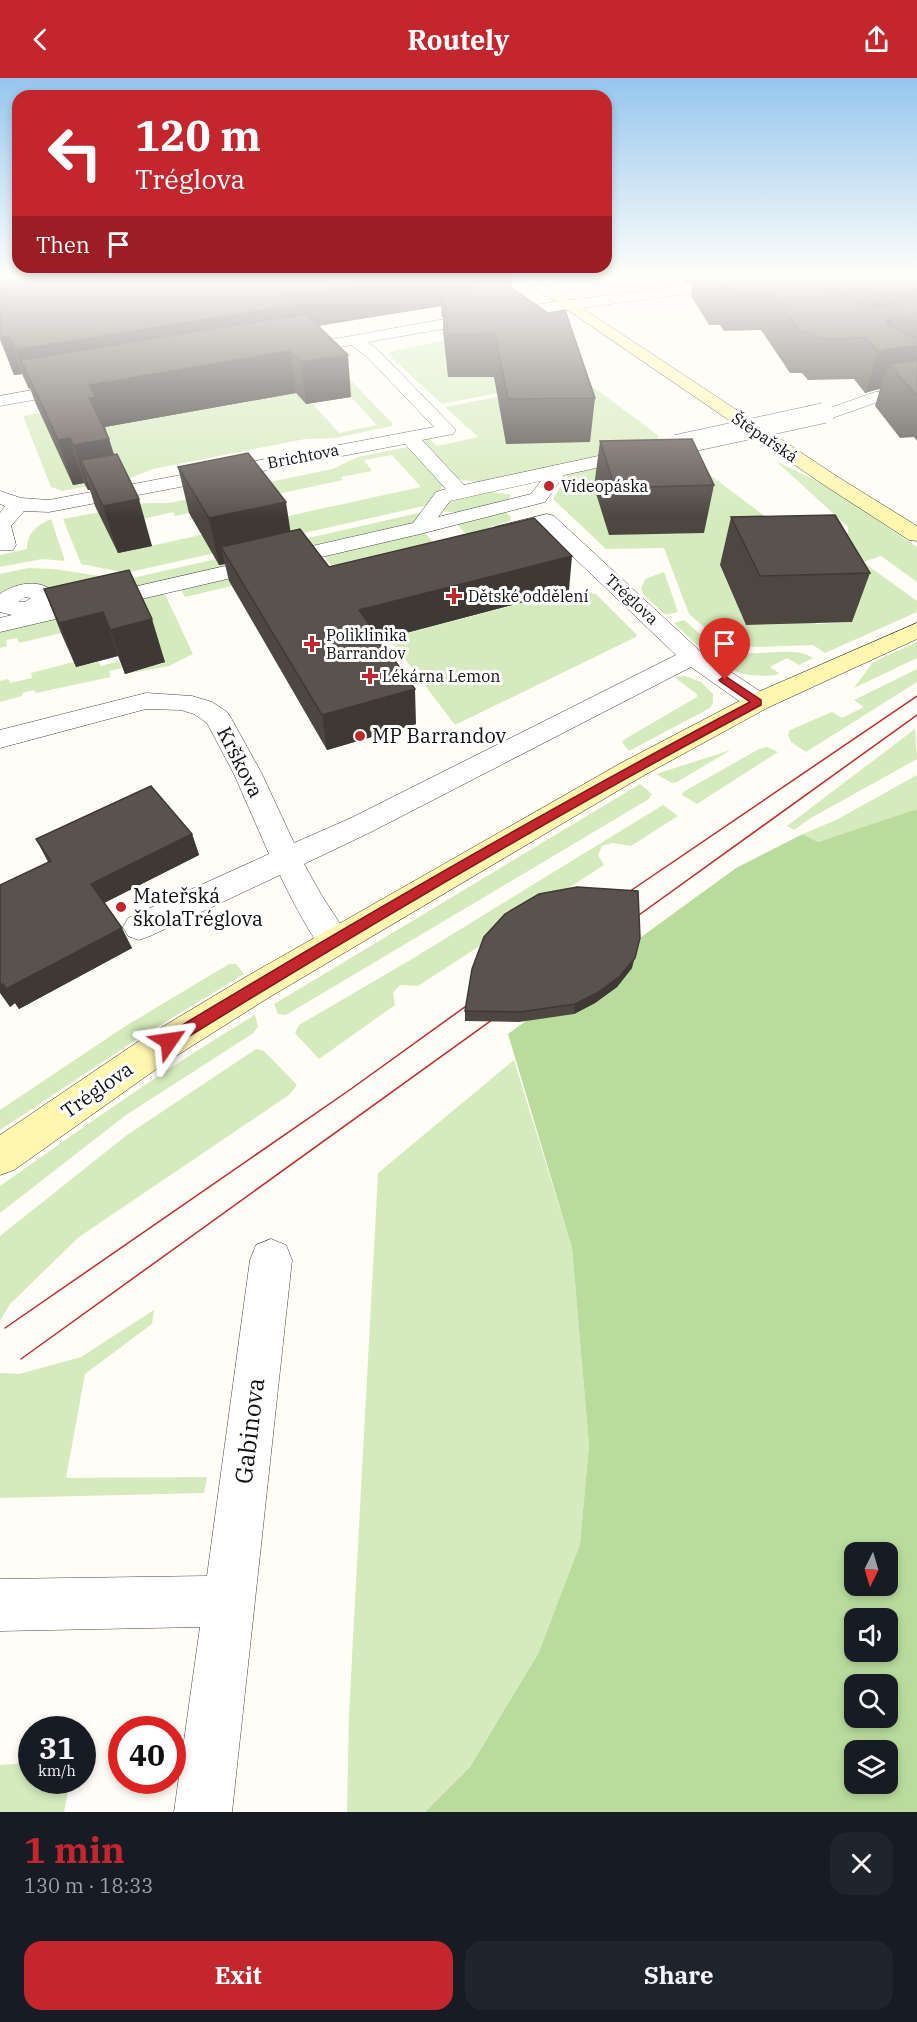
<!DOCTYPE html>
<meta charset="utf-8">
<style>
:root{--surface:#171b24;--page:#20242c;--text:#f1f3f6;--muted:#9ea1a6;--accent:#c4262e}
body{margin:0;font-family:"IBM Plex Serif",serif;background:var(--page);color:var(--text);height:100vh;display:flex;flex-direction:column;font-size:22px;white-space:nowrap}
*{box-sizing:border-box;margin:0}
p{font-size:20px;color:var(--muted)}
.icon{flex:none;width:33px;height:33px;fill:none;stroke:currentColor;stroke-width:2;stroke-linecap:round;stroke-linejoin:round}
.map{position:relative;height:1734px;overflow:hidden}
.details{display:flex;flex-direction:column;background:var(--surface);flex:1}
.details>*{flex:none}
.guide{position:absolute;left:12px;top:12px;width:600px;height:183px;border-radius:18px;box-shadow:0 3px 9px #0003;background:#c4262e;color:#fff;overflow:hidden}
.needle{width:39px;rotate:185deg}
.buttons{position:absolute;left:844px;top:1464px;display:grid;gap:12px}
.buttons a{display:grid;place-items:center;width:54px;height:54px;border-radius:12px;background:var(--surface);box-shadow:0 3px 9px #0003;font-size:30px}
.speed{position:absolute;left:18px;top:1638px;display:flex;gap:12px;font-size:30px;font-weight:700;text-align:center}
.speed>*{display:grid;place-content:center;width:78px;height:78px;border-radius:50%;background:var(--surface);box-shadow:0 3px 9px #0003;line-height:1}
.speed small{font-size:15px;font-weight:400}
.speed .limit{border:9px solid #d22;background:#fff;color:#111}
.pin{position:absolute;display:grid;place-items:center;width:51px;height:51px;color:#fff;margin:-62px -26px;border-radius:50% 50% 50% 0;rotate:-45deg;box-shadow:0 0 6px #0007}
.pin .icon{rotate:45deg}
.me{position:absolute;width:66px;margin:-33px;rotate:58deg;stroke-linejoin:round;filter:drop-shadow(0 0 4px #0008)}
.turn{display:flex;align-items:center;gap:21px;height:126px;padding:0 24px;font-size:27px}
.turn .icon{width:78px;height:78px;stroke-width:2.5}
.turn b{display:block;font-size:42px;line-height:51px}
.then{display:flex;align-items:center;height:57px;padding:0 24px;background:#0003;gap:12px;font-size:22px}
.round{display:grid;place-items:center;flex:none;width:63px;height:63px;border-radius:18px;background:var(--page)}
.head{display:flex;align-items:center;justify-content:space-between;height:102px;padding:0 24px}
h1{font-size:36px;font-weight:700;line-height:45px;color:var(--accent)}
.primary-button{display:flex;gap:12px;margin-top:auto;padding:12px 24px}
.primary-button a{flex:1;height:69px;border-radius:18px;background:var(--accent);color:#fff;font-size:24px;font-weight:700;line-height:69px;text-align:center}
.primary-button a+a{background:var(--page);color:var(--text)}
header{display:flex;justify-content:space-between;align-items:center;height:78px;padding:0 24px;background:var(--accent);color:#fff;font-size:27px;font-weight:700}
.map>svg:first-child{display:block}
.green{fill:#d5ebbd;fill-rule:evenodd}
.forest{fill:#b9dc9c;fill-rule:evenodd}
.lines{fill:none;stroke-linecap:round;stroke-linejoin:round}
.street-casing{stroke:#444;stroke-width:1}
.secondary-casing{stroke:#333;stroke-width:1}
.street{fill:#fff;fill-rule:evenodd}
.secondary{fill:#fff6b0;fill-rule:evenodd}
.tram{stroke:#c4262e;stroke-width:1.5}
.street-bridge-casing{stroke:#444;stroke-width:21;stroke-linecap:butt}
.street-bridge{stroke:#fff;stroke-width:20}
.wall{fill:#4d4742}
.shaded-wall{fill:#3f3936}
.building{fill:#5a524d;stroke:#3f3936;stroke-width:1.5}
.route{fill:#c4262e;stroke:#7f191e;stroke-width:1.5}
.poi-dot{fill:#c4262e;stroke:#fff;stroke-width:2}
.labels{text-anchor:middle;stroke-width:6;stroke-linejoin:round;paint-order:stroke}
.far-street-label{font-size:16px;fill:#111;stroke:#fff}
.far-poi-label{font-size:16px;fill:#111;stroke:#fff;text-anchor:start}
.poi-label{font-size:20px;fill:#111;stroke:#fff;text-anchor:start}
.street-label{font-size:20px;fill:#111;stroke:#fff}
.near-street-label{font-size:24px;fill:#111;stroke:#fff}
</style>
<header><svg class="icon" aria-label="back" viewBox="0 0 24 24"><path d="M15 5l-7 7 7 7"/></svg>Routely<svg class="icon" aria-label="share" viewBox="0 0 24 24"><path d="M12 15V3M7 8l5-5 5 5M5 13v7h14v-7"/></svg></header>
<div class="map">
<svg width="917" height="1734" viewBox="0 0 917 1734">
<rect width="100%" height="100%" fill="#fffdf5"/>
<g class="green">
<polygon points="478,255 581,299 442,326 393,281 389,274"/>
<path d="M 333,284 L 393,346 L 392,348 L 335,360 L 305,361 L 153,391 L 128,401 L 62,413 L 51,409 L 23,338 ZM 330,297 L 377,347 L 339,355 L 312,325 L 296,315 L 101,350 L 116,330 Z"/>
<polygon points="584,302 659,358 654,367 484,405 456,401 417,361 428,359 437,368 478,359 445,329"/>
<path d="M 412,368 L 446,404 L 428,427 L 126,495 L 81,486 L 63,441 L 147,425 L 169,425 L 332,391 L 358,379 ZM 392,377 L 421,409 L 118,475 L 138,442 L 173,434 L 175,438 L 343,402 L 341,399 L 372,393 L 364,382 Z"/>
<path d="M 663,374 L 685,378 L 791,458 L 814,461 L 837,460 L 848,455 L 848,449 L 776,383 L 825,407 L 917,469 L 917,504 L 881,478 L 863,484 L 917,523 L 917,534 L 825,575 L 813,567 L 755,569 L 733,566 L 713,557 L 689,536 L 664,470 L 606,471 L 553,421 L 569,395 ZM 683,407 L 704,454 L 672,456 L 668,446 L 639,447 L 641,456 L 609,457 L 595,409 L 625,408 L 627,412 L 654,411 L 653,408 ZM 819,485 L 851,544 L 816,546 L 809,534 L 777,535 L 782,546 L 746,547 L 720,488 L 754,487 L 757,491 L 787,490 L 785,486 Z"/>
<polygon points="491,414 511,417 506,426 462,435 441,433 451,422"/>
<polygon points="423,434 412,448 40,533 53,518"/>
<polygon points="506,434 511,439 510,443 490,449 492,452 467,457 456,445"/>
<path d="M 51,441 L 65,483 L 42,481 L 0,489 L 0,477 L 27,471 C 27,455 37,447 51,441 Z"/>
<polygon points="422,451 432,463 426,478 349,511 322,475"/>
<polygon points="302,479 303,491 185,519 179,508"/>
<polygon points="28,490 54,491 106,499 0,520 0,496"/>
<polygon points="664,494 678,534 666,537 644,517 641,511 645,501"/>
<polygon points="163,512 193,576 169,588 125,596 164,585 142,536 19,565 17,560 6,562 7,568 0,570 0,550"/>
<polygon points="589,515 596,516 637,557 636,559 455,647 389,560 548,518 554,524"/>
<path d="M 684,542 C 697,553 710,567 726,573 C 751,581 794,566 813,580 L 799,587 L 787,580 L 770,589 L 779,595 L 776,597 C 726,603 707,576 674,545 Z"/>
<polygon points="917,564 917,580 854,610 873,584"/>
<polygon points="119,583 122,590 109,593 111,599 36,615 34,612 22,615 22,618 0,624 0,603 8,601 10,605 32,600 31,595 74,584 75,589 99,584 101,588"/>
<polygon points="917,591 917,604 806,674 791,664 788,657 790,652 832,634 842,640 864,629 854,622"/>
<polygon points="685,598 701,604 713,616 713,625 710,630 629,673 622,664 625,661 697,619 697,616 674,599"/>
<polygon points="915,651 917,681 811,740 794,752 787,748"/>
<polygon points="767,669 778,674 697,726 682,717 683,714 759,671"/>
<polygon points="731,672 677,704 672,705 656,696"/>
<polygon points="917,697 917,731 818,764 803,756 838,741"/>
<polygon points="640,706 652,716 649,721 286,937 278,936 274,926"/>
<polygon points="663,727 678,738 631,768 613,765 602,768 598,777 604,787 418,908 400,907 393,915 395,927 319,981 295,955 299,947 412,881"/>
<polygon points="229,886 236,886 244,896 134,963 0,1052 0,1032 124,949"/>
<path d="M 255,937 L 258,949 L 252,956 L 126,1037 L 0,1135 L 0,1108 C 84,1049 167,989 255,937 Z"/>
<polygon points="256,971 264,973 297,1007 289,1017 79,1159 10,1226 0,1243 0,1158 127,1057"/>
<polygon points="514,982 572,1170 589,1367 580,1466 539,1574 470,1689 425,1734 347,1734 349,1635 378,1095"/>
<polygon points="154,1232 152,1246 85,1296 66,1400 207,1399 204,1415 0,1420 0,1295 19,1296 81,1279"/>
<polygon points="31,1685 32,1702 70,1703 64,1734 0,1734 0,1687"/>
</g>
<path class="forest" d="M 917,731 L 917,1734 L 425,1734 L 470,1689 L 539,1574 L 580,1466 L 589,1367 L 572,1170 L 508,956 L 736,790 L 803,756 L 818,764 ZM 855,1474 L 888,1474 L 888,1508 L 855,1508 ZM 855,1540 L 888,1540 L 888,1574 L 855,1574 ZM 855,1606 L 888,1606 L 888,1640 L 855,1640 ZM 855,1672 L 888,1672 L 888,1706 L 855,1706 Z"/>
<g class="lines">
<g class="street-casing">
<g id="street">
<path d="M 758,198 L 794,198 L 787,202 L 494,242 L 368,264 L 378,272 L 456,352 L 453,356 L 422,362 L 464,407 L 640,369 L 647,371 L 650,375 L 647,379 L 564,397 L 545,424 L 420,456 L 0,554 L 0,540 L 12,537 L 0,534 L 0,516 C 15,505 43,499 56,517 L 50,528 L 413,445 L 436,414 L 446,411 L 405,366 L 49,434 L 24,433 L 11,448 L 16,467 L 13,472 L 0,472 L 0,435 L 5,428 L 0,426 L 0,413 L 21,420 L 49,422 L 434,349 L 366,278 L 351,267 L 291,278 L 285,276 L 283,273 L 285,270 L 494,232 ZM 541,403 L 531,416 L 438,439 L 450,423 ZM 25,519 L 31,520 L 25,524 L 18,524 Z"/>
<polygon points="77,304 83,305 86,309 83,313 0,328 0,318"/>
<polygon points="917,310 917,320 878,324 832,340 818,339 815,335 818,331 830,330 875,314"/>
<path d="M 547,436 L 554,438 L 701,574 L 767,618 L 771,624 L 767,630 L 758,632 L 749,630 L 691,589 L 371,754 L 304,786 L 322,818 L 352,864 L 348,873 C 340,876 333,878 325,873 C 314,866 287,812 280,797 L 150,858 L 139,862 L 128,858 L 123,849 L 128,840 L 269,776 L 234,696 L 207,645 L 194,636 L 181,632 L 146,631 L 0,670 L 0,652 L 146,615 L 192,618 L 212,624 L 227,634 L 231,640 L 262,696 L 294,765 L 351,740 L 676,577 L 543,450 L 503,460 L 495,459 L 492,454 L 495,449 Z"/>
<polygon points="271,1161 286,1167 292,1182 232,1734 174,1734 200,1549 0,1553 0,1501 207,1498 250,1182 256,1167"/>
</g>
</g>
<g class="secondary-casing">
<g id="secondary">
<polygon points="518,198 534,198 838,399 917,448 917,463 909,462 824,407"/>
<polygon points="917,545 917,561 767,630 641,699 268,920 165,985 14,1092 0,1097 0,1057 139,963 244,900 621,685 749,618"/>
</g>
</g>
<use href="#street" class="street"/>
<use href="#secondary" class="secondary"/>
<g class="tram">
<polyline points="617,822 917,618"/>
<polyline points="625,847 917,637"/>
<polyline points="5,1250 351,1011 480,918"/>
<polyline points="21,1281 503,934"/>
</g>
<g class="street-bridge-casing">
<polyline id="street-bridge" points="676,367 824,335"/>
</g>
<use href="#street-bridge" class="street-bridge"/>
</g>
<g class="wall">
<polygon points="0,198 512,198 512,210 595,320 590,364 506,366 494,299 448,299 443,253 443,239 442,239 441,228 318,248 351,319 306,326 296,315 105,349 114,376 152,468 118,475 95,428 90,412 88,412 84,405 73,407 35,324 30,310 29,311 22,296 14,297 0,262"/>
<polygon points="679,198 917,198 917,363 914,359 900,360 875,328 880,311 875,312 865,315 854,301 808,302 802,295 790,295 761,252 724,253 720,247 709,247 691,218 693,204 684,205"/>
<polygon points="600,363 714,407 704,455 609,457 594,409"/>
<polygon points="178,389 291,453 329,489 569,512 380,562 416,646 327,672 229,503 225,486 219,487 189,435"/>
<polygon points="731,439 870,495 852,544 746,547 720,487"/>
<polygon points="129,492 165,584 125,596 118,578 76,589 61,555 44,511"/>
<polygon points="192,756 199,777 104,825 132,870 19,931 15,925 10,929 48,784 36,761"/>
<polygon points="632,890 617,909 595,925 574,936 519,944 465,943 465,933"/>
</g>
<g class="shaded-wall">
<polygon points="410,198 441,198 441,228 297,251 21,282 30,310 29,311 16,272 284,217"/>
<polygon points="474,198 512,198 512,217 443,213 443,239 442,239 442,203"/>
<polygon points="685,198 695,198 693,204 684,205"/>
<polygon points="917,210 917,245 895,236 883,272 888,271 917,268 917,304 889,286 880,311 875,312 865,315 878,274 864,256 876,217"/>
<polygon points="9,258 22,296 14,297 1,259"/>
<polygon points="290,273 296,315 105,349 108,361 109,361 122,406 81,382 90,412 88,412 73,367 89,320 89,307"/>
<polygon points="348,277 351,319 306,326 301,284"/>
<polygon points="70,360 84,405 73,407 58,362"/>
<polygon points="139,421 152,468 118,475 103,428"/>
<polygon points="286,424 293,470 221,469 225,486 219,487 209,440"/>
<polygon points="572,478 569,512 363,566 359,532"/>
<polygon points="103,534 118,578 76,589 59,545"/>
<polygon points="152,541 165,584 125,596 110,552"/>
<polygon points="415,611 416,646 327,672 322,637"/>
<polygon points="192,756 199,777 100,827 91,806"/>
<polygon points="122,850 132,870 19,931 15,925 10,929 0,915 0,907"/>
<polygon points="640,860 632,890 617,909 595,925 574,936 575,926"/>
</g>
<g class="building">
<polygon points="0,198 410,198 284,217 294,227 16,272 9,258 1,259 0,258"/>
<polygon points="441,198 476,198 442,203"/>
<polygon points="709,198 804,198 873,231 917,222 917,245 895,236 886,243 888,247 917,261 917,268 888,271 878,274 866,260 819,261 813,254 801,254 770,214 732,214 728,208 716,209"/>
<polygon points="837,198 917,198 917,210 876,217"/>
<polygon points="502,203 548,235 565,232 595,320 508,321 495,256 448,257 443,213"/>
<polygon points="306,236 348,277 301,284 290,273 89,307 96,319 89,320 109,361 73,367 70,360 58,362 21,282"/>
<polygon points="917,282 917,317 916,317 889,286"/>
<polygon points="692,361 714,407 615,410 600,363"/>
<polygon points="248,375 286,424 209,440 178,389"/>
<polygon points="117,376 139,421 103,428 81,382"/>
<polygon points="835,437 870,495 760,498 731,439"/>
<polygon points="534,440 572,478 359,532 415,611 322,637 221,469 300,451 329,489"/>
<polygon points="129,492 152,541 110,552 103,534 59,545 44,511"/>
<polygon points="151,708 192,756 91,806 122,850 6,911 3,906 0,907 0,807 51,783 36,761"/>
<polygon points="577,809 638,813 640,860 635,880 619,899 597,915 575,926 520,934 465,933 472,891 484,859 505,836 539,816"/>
</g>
<linearGradient id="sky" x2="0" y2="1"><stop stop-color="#95c6ee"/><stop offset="0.45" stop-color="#fffefa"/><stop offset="1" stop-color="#fffefa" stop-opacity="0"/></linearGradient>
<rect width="917" height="440" fill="url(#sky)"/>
<path class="route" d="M 725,598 L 761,622 L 761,627 C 562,733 367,848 175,967 L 169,969 L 164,967 L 162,963 L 164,958 C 356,842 551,729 750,624 L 721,604 L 719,602 Z"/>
<g class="poi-dot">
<circle cx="549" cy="408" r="6"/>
<path d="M451 509h6v6h6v6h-6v6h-6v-6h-6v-6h6z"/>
<path d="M309 557h6v6h6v6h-6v6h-6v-6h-6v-6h6z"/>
<path d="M367 589h6v6h6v6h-6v6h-6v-6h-6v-6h6z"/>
<circle cx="360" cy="658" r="6"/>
<circle cx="121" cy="829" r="6"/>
</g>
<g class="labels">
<g class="far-street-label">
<text transform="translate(765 359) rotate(34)" y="6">Štěpařská</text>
<text transform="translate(303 378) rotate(-11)" y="6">Brichtova</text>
<text transform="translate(632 521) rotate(43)" y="6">Tréglova</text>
</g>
<g class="far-poi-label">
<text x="561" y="414">Videopáska</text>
<text x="468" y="524">Dětské oddělení</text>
<text x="326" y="563">Poliklinika<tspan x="326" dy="18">Barrandov</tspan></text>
<text x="382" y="604">Lékárna Lemon</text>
</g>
<g class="poi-label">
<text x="372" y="665">MP Barrandov</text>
<text x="133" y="825">Mateřská<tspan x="133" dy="23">školaTréglova</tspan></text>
</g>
<g class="street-label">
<text transform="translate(240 684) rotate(63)" y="7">Krškova</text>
<text transform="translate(97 1012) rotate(-35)" y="7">Tréglova</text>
</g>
<g class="near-street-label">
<text transform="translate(250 1353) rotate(-83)" y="8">Gabinova</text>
</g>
</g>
</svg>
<div class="buttons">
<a><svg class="needle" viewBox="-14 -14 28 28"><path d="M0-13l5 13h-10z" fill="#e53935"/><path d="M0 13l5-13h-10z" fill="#9ea1a6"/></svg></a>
<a><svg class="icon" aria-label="sound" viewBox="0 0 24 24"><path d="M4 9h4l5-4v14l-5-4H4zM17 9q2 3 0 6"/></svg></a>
<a><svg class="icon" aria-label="search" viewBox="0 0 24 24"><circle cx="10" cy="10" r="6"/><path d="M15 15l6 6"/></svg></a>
<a><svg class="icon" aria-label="layers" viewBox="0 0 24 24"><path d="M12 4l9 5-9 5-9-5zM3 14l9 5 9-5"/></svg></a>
</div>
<div class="speed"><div>31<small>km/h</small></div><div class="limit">40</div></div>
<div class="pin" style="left:725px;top:602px;background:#d93025"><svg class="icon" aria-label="arrive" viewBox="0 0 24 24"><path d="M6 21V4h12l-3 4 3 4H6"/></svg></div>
<svg class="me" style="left:169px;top:963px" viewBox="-20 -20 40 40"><path d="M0-17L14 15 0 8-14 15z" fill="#c4262e" stroke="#fff" stroke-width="4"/></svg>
<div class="guide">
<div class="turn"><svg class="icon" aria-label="left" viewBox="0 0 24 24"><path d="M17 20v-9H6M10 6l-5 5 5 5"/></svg><div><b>120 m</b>Tréglova</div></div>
<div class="then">Then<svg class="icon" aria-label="arrive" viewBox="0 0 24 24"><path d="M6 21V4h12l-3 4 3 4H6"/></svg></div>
</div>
</div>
<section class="details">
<div class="head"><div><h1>1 min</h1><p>130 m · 18:33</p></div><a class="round"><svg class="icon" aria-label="close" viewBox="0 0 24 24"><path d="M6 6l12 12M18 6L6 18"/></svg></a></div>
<div class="primary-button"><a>Exit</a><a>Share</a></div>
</section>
